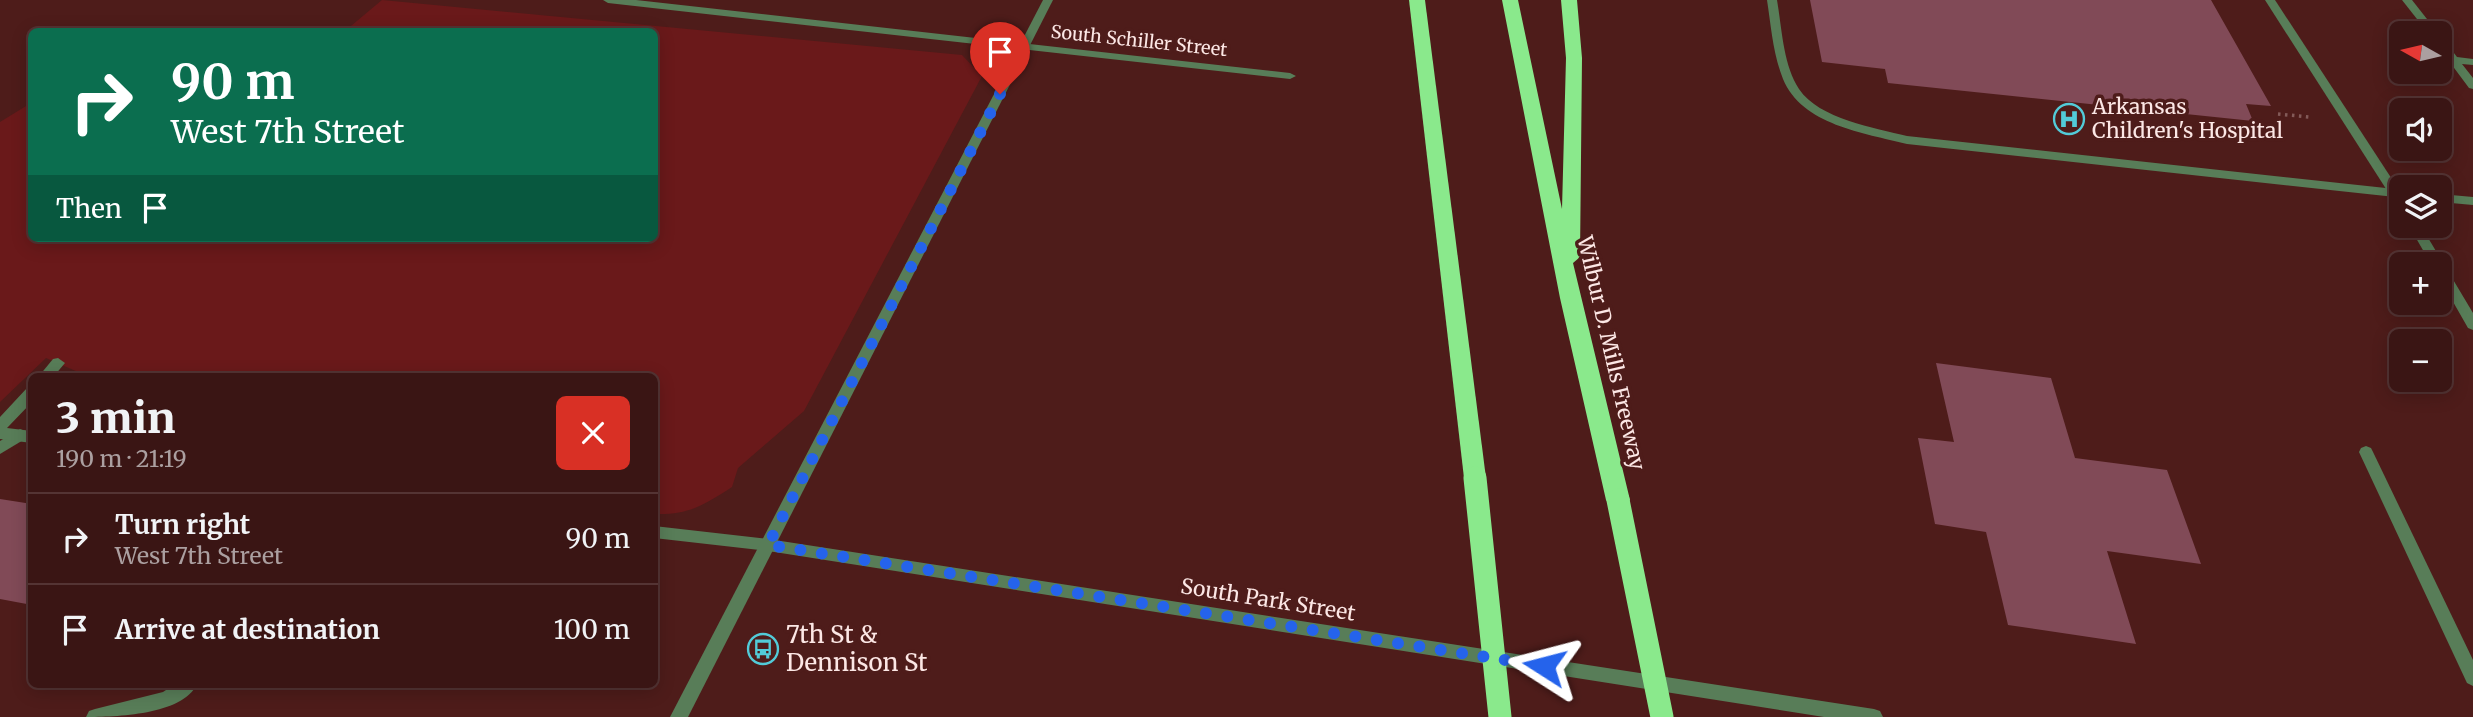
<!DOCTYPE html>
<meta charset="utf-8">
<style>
:root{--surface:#3a1514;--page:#452222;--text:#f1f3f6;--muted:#ab9fa0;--line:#543434}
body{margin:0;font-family:Merriweather,serif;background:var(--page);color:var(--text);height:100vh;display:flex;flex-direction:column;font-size:26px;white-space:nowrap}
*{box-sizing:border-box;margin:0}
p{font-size:23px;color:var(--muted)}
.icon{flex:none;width:38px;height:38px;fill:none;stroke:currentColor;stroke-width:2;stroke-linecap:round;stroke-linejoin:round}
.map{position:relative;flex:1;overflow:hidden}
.drawer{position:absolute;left:28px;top:373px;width:630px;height:315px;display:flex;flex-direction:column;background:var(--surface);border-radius:10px;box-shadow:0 4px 18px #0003,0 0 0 2px var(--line)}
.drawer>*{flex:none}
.banner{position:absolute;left:28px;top:28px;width:630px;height:214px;border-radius:10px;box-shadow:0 4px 18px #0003,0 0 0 2px var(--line);background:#0b6e4f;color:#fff;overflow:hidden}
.needle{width:46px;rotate:278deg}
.fabs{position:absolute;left:2389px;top:21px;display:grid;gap:14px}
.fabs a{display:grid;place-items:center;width:63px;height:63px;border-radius:10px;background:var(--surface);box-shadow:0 4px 18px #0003,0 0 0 2px var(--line);font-size:35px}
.pin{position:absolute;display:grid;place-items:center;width:60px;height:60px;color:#fff;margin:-72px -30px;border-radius:50% 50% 50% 0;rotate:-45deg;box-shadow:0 0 7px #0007}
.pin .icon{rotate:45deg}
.me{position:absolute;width:77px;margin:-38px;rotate:279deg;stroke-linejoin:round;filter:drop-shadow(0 0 5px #0008)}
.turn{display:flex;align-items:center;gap:24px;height:147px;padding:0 28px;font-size:32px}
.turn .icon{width:91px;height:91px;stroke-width:2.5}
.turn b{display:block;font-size:49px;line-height:60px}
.then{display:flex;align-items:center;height:66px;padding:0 28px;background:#0003;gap:14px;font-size:26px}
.round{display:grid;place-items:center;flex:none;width:74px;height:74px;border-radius:10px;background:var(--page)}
.head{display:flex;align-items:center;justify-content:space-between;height:119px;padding:0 28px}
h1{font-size:42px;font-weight:800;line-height:52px}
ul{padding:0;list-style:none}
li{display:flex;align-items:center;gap:21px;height:91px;padding:0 28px;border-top:2px solid var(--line)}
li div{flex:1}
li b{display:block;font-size:26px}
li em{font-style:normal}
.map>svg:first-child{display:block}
.green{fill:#6a191a}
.building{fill:#814a57}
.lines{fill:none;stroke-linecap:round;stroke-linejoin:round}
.path{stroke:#835a58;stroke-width:3.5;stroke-dasharray:2.5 4.5;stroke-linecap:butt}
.service{fill:#587d58;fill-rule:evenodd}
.minor{fill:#587d58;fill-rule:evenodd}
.tertiary{fill:#587d58;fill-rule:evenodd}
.motorway{fill:#8ae98c;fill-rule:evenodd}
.motorway-bridge{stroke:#8ae98c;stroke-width:23}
.route{stroke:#2563eb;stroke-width:12;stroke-dasharray:0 21.6}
.labels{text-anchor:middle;stroke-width:7;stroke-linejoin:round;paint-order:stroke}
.far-street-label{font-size:18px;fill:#fce7e5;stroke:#4e1c1a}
.poi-label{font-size:21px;fill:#fce7e5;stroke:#4e1c1a;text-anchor:start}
.street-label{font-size:21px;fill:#fce7e5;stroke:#4e1c1a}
.near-poi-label{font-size:24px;fill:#fce7e5;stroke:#4e1c1a;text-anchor:start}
</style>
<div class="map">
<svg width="2473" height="717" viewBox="0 0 2473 717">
<rect width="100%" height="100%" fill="#4e1c1a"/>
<path class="green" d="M 382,0 L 962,55 L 982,76 L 804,411 L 738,468 L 732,487 C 704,505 689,515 655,514 L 654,376 L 76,376 L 78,372 L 46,358 L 0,402 L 0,122 L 31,103 L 32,238 L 654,238 L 654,32 L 345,31 Z"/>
<g class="building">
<polygon points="1810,0 2211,0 2271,106 2246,104 2253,121 1888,83 1885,69 1822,62"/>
<polygon points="1936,363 2051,378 2075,458 2167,470 2201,564 2107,551 2136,644 2008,625 1986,532 1935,524 1918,438 1954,442"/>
<polygon points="0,499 32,504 32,605 0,599"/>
</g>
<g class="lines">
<polyline class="path" points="2278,114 2309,117"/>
<g class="service">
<polygon points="603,0 636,0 1290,73 1296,76 1290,79 608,3"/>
<path d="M 1767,0 L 1777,0 C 1782,29 1783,64 1799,89 C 1819,119 1875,128 1907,136 L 2395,189 L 2401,193 L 2395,197 L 1907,144 C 1864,133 1802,125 1783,79 C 1773,54 1771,26 1767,0 Z"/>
<polygon points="2402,0 2412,0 2438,33 2428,33"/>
<polygon points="2440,39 2444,40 2457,57 2473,59 2473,65 2462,64 2473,78 2473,89 2469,88 2440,49"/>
<polygon points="20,429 25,431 27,435 25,439 0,454 0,441"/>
<polygon points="2366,446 2371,448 2373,452 2473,660 2473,686 2467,683 2359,452 2361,448"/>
<path d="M 175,684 L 197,684 C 183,715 115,717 86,717 L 89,711 L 95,709 L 163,692 Z"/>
</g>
<g class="minor">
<polygon points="2265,0 2275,0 2401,193 2401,207 2397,206"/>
<polygon points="2440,194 2473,197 2473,205 2440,202"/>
<polygon points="2409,226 2421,226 2473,313 2473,330 2468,328 2440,279 2440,264 2431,264"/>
<polygon points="58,358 65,363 54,376 39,376 53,359"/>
<polygon points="32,387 32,402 7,428 32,431 32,443 0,439 0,417 27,388"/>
<polygon points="654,526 768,539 1874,709 1880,711 1883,717 1824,717 768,551 654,538"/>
</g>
<polygon class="tertiary" points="1043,0 1053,0 688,717 670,717"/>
<g class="motorway">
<polygon points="1409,0 1425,0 1486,478 1483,484 1475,487 1467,484 1464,478"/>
<polygon points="1502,0 1518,0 1562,209 1566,58 1561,0 1577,0 1582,58 1580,257 1573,263 1630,500 1626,506 1618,509 1610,506 1606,500 1560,298"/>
</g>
<g class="motorway-bridge">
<polyline points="1475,478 1500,717"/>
<polyline points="1618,500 1662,717"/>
</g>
</g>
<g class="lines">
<polyline class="route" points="1000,94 768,545 1544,666"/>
</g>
<defs>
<g id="hospital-ring" transform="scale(1.575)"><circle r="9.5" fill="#4e1c1a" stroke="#52cbd8" stroke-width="1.5"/><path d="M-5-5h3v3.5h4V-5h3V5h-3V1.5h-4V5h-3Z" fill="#52cbd8"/></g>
<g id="bus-ring" transform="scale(1.575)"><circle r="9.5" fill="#4e1c1a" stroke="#52cbd8" stroke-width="1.5"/><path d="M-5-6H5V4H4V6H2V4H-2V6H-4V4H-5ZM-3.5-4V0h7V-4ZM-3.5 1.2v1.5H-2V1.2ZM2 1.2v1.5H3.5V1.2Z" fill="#52cbd8"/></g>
</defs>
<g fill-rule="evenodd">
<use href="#hospital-ring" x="2069" y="119"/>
<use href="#bus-ring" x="763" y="649"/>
</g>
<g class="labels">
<g class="far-street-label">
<text transform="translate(1139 41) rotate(6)" y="6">South Schiller Street</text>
</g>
<g class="poi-label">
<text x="2092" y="114">Arkansas<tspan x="2092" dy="24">Children's Hospital</tspan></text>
</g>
<g class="street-label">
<text transform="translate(1611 353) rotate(77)" y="7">Wilbur D. Mills Freeway</text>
<text transform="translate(1268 600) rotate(9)" y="7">South Park Street</text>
</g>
<g class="near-poi-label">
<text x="786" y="643">7th St &amp;<tspan x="786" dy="28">Dennison St</tspan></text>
</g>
</g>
</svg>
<div class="fabs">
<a><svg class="needle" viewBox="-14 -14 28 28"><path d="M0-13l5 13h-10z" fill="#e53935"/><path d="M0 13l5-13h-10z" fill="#ab9fa0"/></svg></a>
<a><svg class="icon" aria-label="sound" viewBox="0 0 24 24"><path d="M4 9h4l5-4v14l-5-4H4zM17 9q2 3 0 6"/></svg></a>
<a><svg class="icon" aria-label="layers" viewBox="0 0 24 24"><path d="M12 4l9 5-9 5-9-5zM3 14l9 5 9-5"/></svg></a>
<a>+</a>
<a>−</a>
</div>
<div class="pin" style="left:1000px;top:94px;background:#d93025"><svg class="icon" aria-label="arrive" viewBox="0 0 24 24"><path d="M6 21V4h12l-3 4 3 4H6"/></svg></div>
<svg class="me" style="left:1544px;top:666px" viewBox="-20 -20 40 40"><path d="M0-17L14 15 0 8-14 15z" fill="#2563eb" stroke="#fff" stroke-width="4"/></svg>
<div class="banner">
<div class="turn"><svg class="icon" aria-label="right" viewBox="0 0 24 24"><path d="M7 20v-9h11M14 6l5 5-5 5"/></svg><div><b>90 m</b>West 7th Street</div></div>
<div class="then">Then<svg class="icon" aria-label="arrive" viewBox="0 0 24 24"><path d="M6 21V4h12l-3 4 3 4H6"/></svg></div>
</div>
<section class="drawer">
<div class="head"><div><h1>3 min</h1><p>190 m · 21:19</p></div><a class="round" style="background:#d93025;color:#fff"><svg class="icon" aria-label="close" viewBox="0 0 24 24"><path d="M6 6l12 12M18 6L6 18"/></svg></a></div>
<ul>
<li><svg class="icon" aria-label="right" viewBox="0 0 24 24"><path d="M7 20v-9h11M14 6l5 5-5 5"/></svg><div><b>Turn right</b><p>West 7th Street</p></div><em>90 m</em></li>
<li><svg class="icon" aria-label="arrive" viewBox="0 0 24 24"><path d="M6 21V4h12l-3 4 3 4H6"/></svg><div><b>Arrive at destination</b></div><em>100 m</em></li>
</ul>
</section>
</div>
